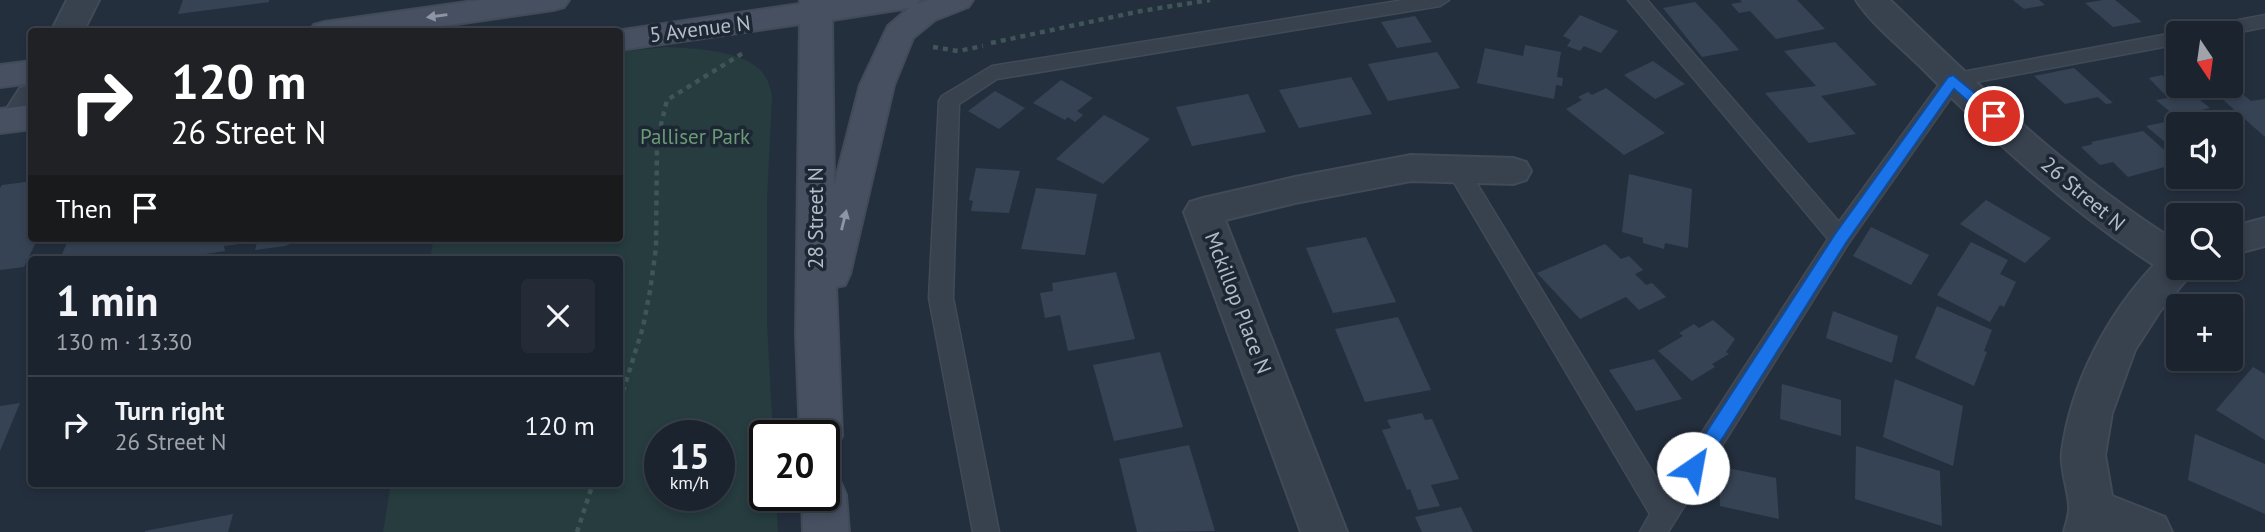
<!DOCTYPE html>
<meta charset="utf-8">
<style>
:root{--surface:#1b232e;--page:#242b36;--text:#f1f3f6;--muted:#a0a4aa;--line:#39404a}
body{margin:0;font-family:"PT Sans",sans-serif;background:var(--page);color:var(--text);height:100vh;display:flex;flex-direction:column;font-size:26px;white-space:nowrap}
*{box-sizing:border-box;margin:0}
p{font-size:23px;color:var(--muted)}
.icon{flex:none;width:38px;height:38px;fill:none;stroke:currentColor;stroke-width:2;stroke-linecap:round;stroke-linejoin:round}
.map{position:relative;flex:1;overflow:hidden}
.sheet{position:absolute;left:28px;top:256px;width:595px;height:231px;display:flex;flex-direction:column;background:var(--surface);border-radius:7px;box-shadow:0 4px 10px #0003,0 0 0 2px var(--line)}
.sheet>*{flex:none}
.guide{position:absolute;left:28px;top:28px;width:595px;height:214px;border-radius:7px;box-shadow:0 4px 10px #0003,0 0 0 2px var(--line);background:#202124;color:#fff;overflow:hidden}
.needle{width:46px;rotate:167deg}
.buttons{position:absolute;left:2166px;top:21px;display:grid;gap:14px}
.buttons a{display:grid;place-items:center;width:77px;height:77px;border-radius:7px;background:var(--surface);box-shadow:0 4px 10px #0003,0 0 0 2px var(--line);font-size:35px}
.speed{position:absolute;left:644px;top:420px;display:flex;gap:14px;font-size:35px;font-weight:700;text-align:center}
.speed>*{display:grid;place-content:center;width:91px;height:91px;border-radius:50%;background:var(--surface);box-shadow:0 4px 10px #0003,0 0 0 2px var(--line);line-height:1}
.speed small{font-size:18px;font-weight:400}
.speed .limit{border:4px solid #111;border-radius:10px;background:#fff;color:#111}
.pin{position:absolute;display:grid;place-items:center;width:60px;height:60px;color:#fff;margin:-30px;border:4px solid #fff;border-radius:50%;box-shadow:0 2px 7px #0007}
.me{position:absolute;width:77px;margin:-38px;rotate:33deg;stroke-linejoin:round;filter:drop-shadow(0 0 5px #0008)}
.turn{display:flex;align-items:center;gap:24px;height:147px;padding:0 28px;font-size:32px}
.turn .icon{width:91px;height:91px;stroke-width:2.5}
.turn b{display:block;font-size:49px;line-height:60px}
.then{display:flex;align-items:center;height:66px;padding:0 28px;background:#0003;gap:14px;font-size:26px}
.round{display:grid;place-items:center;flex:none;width:74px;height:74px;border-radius:7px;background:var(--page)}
.headline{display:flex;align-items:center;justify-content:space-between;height:119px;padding:0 28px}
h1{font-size:42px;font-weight:700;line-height:52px}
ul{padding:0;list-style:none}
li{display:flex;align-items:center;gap:21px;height:98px;padding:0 28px;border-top:2px solid var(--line)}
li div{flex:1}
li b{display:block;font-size:26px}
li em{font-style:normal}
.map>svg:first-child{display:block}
.green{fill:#263c3f;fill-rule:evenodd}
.building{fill:#364354}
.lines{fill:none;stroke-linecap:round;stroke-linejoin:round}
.lane-casing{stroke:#414a57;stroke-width:3}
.street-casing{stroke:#414a57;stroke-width:4}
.secondary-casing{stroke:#414a57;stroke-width:4}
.path{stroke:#3f5557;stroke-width:4.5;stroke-dasharray:5 5;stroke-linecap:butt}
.lane{fill:#38414e;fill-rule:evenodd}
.street{fill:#38414e;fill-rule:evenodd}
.secondary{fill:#465061;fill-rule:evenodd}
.oneway{fill:#8e96a5}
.route{fill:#1a73e8;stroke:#114b97;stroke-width:2}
.labels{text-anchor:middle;stroke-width:7;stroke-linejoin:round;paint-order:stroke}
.street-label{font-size:21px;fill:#b4bcc9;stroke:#1d2633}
.park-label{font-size:21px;fill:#6b9a76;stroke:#1d2633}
</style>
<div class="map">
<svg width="2265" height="532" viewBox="0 0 2265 532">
<rect width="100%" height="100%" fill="#242f3e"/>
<path class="green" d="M 665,47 C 692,48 742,50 761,71 C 768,78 770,87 772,96 L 767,200 L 767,323 L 773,436 L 765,436 L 765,495 L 776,495 L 778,532 L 383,532 L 391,483 L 620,483 L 620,259 L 430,259 L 434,238 L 620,238 L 620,52 ZM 660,436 L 719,436 L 719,495 L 660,495 Z"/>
<g class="building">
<polygon points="183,0 269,0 269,2 178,14"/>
<polygon points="1740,0 1797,0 1825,29 1776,39 1750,11 1739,13 1731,4 1742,2"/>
<polygon points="2013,0 2039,0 2045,5 2024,9"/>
<polygon points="2103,0 2115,0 2142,22 2113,27 2085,3"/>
<polygon points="1695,2 1717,25 1739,50 1702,57 1663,8"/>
<polygon points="1580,15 1618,31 1601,53 1584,46 1580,51 1567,46 1571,40 1563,36"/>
<polygon points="1415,16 1432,42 1397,48 1381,22"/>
<polygon points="1835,42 1877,85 1821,96 1856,134 1809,143 1765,93 1816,86 1784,51"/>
<polygon points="1525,45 1561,52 1557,77 1563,78 1562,86 1556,85 1554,99 1477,83 1485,48 1523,56"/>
<polygon points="1437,52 1460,88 1388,101 1368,64"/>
<polygon points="1653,61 1685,84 1655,99 1624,75"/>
<polygon points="2074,68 2113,103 2106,104 2098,97 2065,104 2034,76"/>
<polygon points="2162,75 2170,82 2177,81 2179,86 2183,86 2210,108 2175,116 2156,100 2168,98 2149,78"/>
<polygon points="1351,77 1372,114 1299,128 1279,90"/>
<polygon points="1061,80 1093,98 1077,111 1083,115 1075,122 1068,117 1065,120 1033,103"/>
<polygon points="1606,88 1665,133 1624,155 1566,109 1582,100 1578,97 1588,92 1592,95"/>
<polygon points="995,91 1025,108 999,129 968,111"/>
<polygon points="2240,92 2251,101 2265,99 2265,137 2219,96"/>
<polygon points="1248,94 1266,132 1192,146 1176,107"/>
<polygon points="1104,115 1150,139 1103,184 1056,159"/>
<polygon points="2199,115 2211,124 2179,124 2179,154 2146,126"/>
<polygon points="2143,131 2179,163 2128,177 2113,162 2100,165 2081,147 2093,144 2091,142"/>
<polygon points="976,168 1020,171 1009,213 971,211 973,201 969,200"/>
<polygon points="1629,174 1692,189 1688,248 1665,243 1664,249 1643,243 1643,238 1622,232"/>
<polygon points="27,177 32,177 32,238 38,238 24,267 0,270 0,188 2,185 26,182"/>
<polygon points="1036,188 1097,194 1085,255 1021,249"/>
<polygon points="1986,200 2051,238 2025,263 1960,224"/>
<polygon points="1871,227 1929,255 1911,285 1853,256"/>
<polygon points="1366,237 1396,302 1333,313 1306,248"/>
<polygon points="69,238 307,238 285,246 255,250 257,242 224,246 225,251 173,259 60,259"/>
<polygon points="1971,242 2008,260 2000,274 2016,282 2004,307 2000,305 1990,322 1937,295"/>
<polygon points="1605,244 1621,259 1629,256 1643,270 1635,274 1646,285 1652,283 1666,297 1639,310 1626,297 1580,319 1537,273"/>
<polygon points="1116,272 1135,339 1068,351 1060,315 1045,318 1040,293 1053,291 1052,283"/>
<polygon points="1937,306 1992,330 1984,351 1987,352 1974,386 1915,358"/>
<polygon points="1833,311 1898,336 1892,363 1826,338"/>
<polygon points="1398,317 1431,390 1365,402 1335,329"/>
<polygon points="1713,320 1735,339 1726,352 1729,354 1712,364 1715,367 1692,381 1658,351 1683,336 1679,333 1694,324 1699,328"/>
<polygon points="1160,352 1183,427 1114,441 1093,365"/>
<polygon points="1654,359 1682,399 1636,411 1609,370"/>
<polygon points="2253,367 2265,374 2265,440 2216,410"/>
<polygon points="1895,379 1963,406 1953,466 1883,437"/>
<polygon points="1782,384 1841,400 1841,436 1780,419"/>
<polygon points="20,403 0,451 0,406"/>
<polygon points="1422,413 1425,420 1432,419 1459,479 1431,485 1440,506 1418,510 1410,489 1407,490 1382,430 1391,428 1387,420"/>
<polygon points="2195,434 2265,464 2265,514 2188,480"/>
<polygon points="1189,445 1215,531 1137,532 1119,459"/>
<polygon points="1856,446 1940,471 1942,526 1855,499"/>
<polygon points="1718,466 1776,478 1779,519 1720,506"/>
<polygon points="1461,507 1473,532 1422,532 1415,517"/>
<polygon points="233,514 228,532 145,532 145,531"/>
</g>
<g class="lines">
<g class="lane-casing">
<g id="lane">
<polygon points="1404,0 1449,0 1440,6 997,79 959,104 953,298 999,532 973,532 929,298 939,101 942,96 992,66"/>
<polygon points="1628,0 1647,0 1839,222 1946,75 2179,32 2184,33 2179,33 2179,44 1960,85 1848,244 1668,532 1640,532 1650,514 1446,169 1449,164 1457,161 1465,164 1664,491 1828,239"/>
<polygon points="2265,15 2265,27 2231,34 2192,33 2195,29 2202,27"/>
</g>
</g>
<g class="street-casing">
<g id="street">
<polygon points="67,0 99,0 83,32 51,32"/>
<path d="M 1856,0 L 1890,0 C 1981,88 2071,176 2179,243 L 2179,268 L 2196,268 L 2160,311 L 2135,350 L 2112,413 L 2105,455 L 2112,496 L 2165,517 L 2172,532 L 2064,532 C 2066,524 2070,514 2069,505 C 2068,488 2060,469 2062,452 C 2071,383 2107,315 2154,265 C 2069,210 1994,141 1923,69 C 1901,47 1873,26 1856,0 Z"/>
<polygon points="32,85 32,124 18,130 6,126 1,118 20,88"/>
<polygon points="1411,155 1513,158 1526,162 1531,171 1526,180 1513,184 1411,181 1295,203 1225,220 1347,532 1301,532 1184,212 1190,202 1203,198 1295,177"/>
<polygon points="2265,218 2265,246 2231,255 2231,227"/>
</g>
</g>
<g class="secondary-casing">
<g id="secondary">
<polygon points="481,0 569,0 564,7 553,10 401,32 309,32 314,25 325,22"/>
<path d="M 800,0 L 920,0 L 917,4 L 928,0 L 973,0 L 968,7 L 935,20 L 913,38 L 894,85 L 850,274 L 845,285 L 836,287 L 842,436 L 836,449 L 824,453 L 824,436 L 800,436 L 796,334 L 800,24 L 620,50 L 620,32 L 609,32 L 800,4 ZM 909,8 L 888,26 L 860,85 L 834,186 L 832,20 Z"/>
<polygon points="32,61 32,83 0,87 0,65"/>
<polygon points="32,105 32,129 0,133 0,109"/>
<polygon points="824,475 840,481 846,495 849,532 803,532 802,495 824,495"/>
</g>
</g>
<g class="path">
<polyline points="991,43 1141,11 1210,0"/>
<polyline points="933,47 958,51 983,46"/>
<polyline points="620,401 643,327 650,291 656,248 657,141 667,100 743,53"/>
<polyline points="577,532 593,483"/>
</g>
<use href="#lane" class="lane"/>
<use href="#street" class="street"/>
<use href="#secondary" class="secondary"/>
</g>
<defs><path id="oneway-solid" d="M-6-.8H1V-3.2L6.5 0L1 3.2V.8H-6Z" transform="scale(1.75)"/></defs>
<g class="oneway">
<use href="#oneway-solid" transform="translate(437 16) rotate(172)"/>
<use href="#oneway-solid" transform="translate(844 220) rotate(-76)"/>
</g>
<polygon class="route" points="1953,75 1999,113 1999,120 1989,120 1954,89 1846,243 1700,474 1693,476 1687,474 1684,468 1687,462 1835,234 1948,77"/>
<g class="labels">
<g class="street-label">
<text transform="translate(700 29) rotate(-7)" y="7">5 Avenue N</text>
<text transform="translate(2083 194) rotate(40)" y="7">26 Street N</text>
<text transform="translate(816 218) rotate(-90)" y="7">28 Street N</text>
<text transform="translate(1238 303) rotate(69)" y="7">Mckillop Place N</text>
</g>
<g class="park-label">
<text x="695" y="144">Palliser Park</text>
</g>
</g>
</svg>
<div class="buttons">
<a><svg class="needle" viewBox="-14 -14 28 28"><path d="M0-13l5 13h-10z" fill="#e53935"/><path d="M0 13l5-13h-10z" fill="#a0a4aa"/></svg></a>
<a><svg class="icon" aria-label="sound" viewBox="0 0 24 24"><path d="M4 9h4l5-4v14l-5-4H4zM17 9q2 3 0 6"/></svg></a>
<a><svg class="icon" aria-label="search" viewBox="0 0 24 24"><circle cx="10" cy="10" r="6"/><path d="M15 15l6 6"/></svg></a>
<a>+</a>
</div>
<div class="speed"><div>15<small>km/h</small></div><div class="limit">20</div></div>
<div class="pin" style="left:1994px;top:116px;background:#d93025"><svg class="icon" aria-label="arrive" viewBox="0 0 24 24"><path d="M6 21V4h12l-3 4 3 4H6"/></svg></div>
<svg class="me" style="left:1693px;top:468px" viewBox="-20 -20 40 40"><circle r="19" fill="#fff"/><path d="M0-13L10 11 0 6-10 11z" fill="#1a73e8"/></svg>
<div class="guide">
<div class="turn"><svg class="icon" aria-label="right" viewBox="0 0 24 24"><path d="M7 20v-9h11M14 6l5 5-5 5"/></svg><div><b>120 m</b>26 Street N</div></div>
<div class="then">Then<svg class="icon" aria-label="arrive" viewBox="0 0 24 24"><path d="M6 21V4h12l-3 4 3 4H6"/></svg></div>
</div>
<section class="sheet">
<div class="headline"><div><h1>1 min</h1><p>130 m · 13:30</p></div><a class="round"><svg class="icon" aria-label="close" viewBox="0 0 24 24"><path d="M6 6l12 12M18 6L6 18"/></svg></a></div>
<ul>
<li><svg class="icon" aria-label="right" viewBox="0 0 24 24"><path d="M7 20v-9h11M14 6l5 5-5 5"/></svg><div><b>Turn right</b><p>26 Street N</p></div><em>120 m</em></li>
</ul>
</section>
</div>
